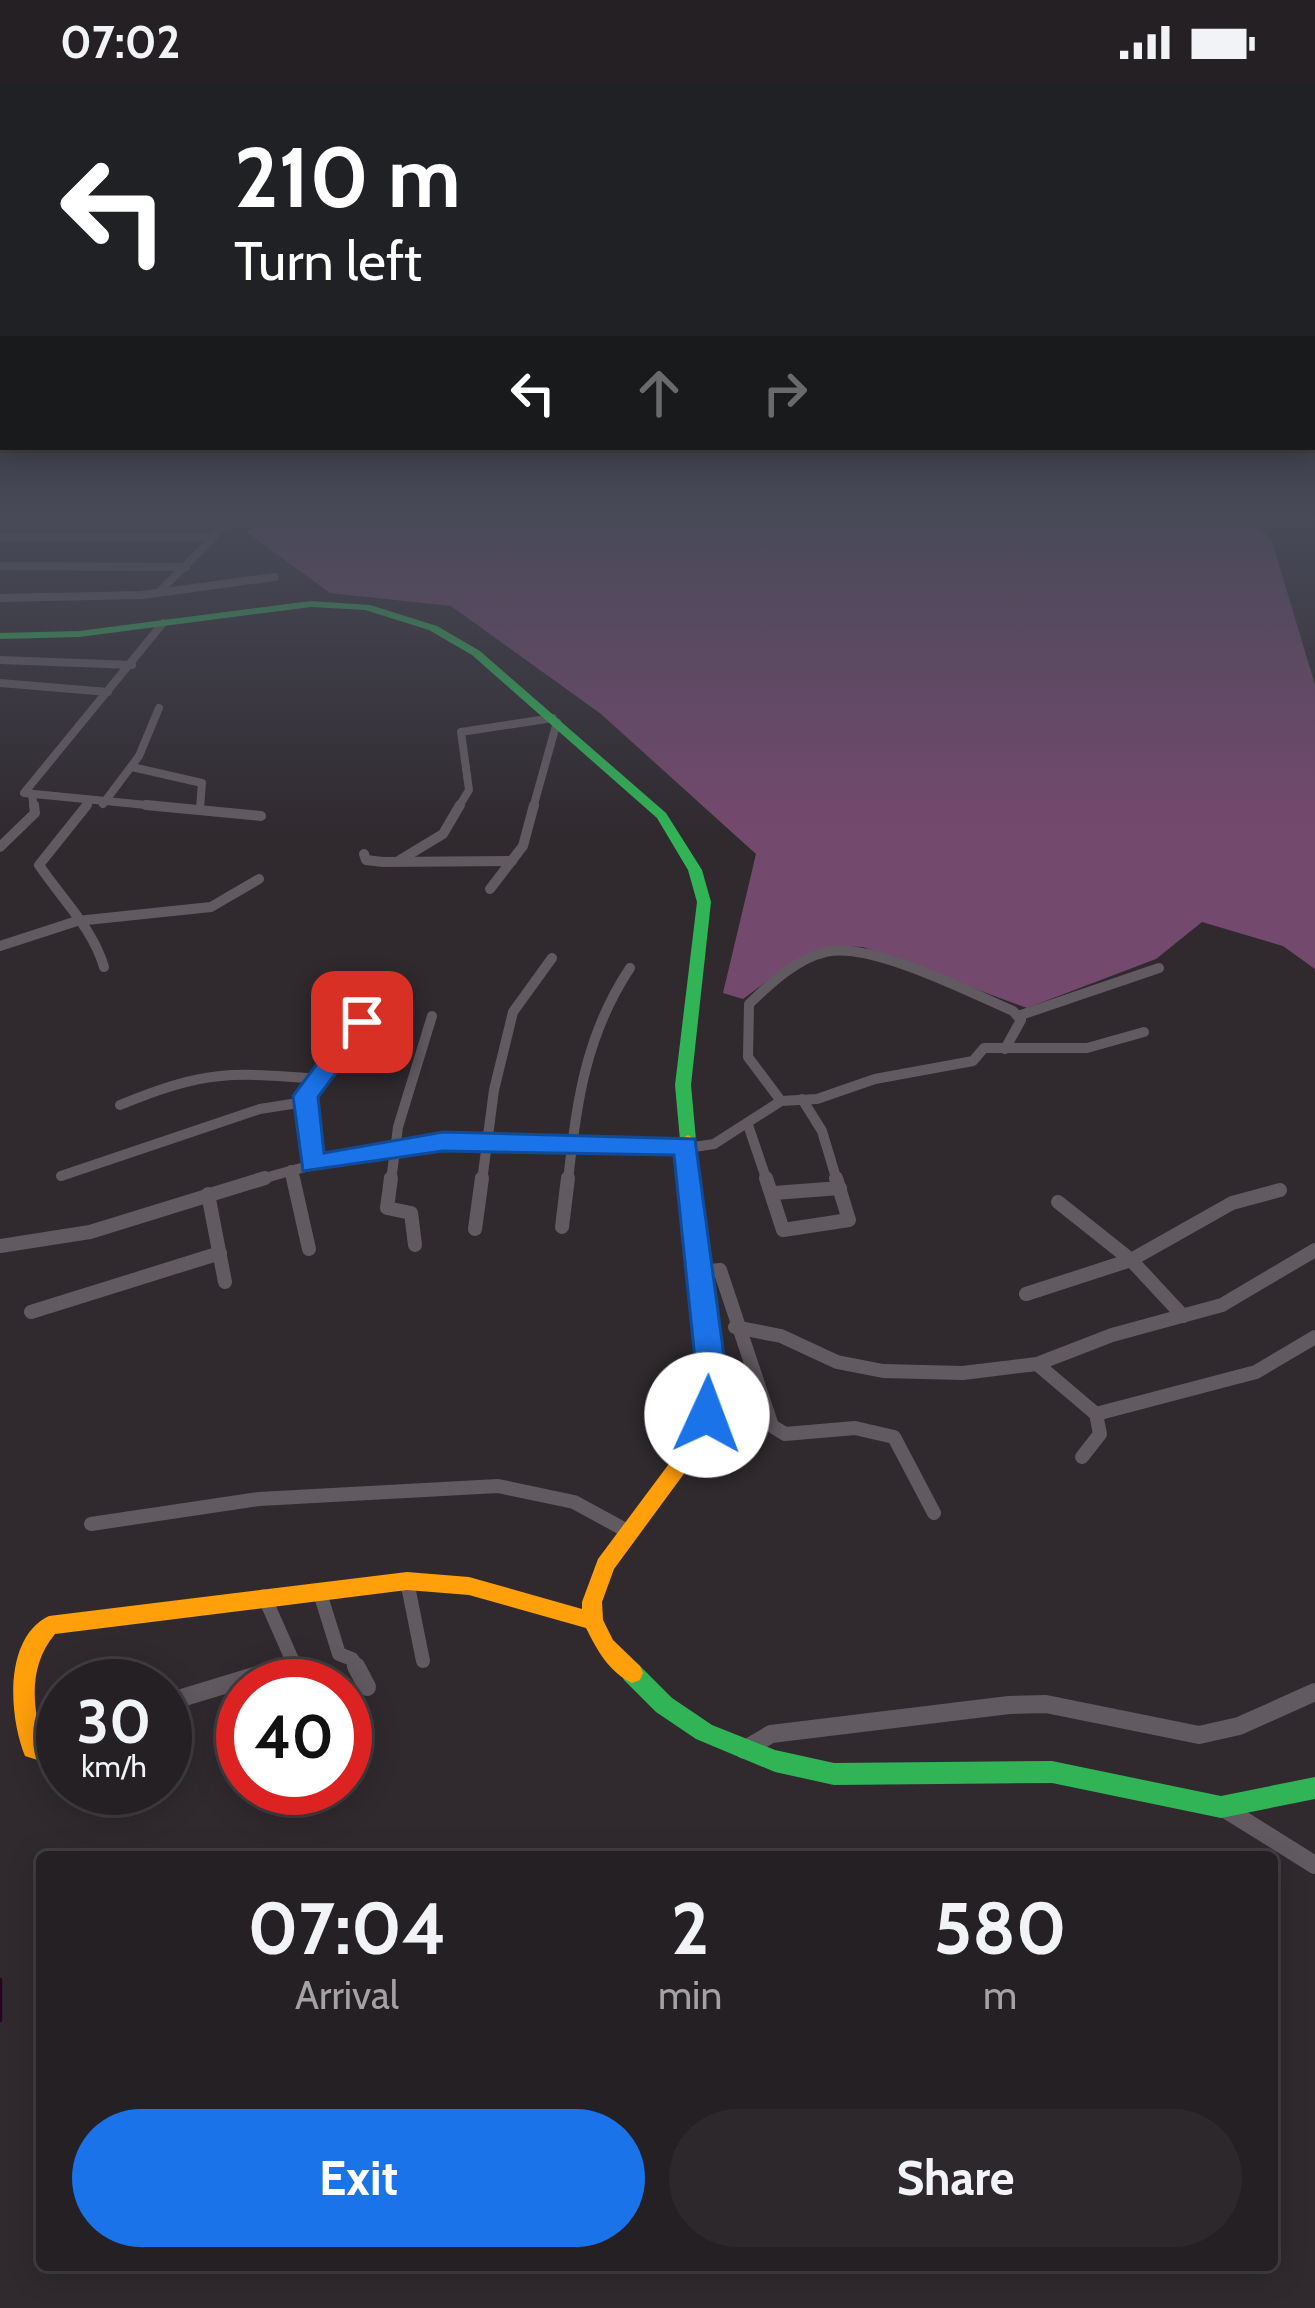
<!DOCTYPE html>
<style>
:root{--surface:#242023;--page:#2c282b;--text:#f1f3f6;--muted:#a3a3a6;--line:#413e41;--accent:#1a73e8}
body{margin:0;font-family:Cabin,sans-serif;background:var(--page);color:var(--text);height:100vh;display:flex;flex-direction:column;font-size:45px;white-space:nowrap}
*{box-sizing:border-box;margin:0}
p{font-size:39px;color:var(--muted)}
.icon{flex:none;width:66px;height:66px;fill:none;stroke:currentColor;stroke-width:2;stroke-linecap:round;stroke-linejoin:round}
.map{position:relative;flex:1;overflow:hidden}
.sheet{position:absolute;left:36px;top:1767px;width:1242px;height:420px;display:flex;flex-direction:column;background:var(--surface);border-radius:12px;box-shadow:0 6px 30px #0003,0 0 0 3px var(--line)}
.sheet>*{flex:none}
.banner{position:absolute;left:0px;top:0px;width:1317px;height:366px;box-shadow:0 6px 30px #0003,0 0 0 3px var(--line);background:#202124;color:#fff;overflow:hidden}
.speed{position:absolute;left:36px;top:1575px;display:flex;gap:24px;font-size:60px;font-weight:700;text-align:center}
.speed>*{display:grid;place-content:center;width:156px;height:156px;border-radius:50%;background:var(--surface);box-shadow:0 6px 30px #0003,0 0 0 3px var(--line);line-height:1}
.speed small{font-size:30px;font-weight:400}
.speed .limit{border:18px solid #d22;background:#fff;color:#111}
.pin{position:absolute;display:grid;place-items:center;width:102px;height:102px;color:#fff;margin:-51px;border-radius:24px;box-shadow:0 6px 18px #0006}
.me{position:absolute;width:132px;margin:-66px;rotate:2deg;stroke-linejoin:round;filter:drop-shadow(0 0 9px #0008)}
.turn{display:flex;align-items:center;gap:42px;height:252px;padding:0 36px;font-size:54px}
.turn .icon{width:156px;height:156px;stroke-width:2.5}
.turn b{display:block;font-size:84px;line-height:102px}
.lanes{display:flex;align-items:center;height:114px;padding:0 36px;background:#0003;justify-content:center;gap:60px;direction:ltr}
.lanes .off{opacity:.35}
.eta{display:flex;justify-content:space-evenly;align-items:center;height:204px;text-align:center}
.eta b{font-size:72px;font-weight:700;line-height:84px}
.button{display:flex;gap:24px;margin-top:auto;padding:24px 36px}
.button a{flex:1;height:138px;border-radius:72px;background:var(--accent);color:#fff;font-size:48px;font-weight:700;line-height:138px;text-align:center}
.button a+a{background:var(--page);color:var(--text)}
.status{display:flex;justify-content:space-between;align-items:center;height:84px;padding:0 60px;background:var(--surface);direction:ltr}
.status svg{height:33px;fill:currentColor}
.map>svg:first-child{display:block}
.forest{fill:#74496e}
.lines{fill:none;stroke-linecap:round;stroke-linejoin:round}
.stream{stroke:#250422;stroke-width:4.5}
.street-far3{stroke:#625a61;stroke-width:8}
.street-far2{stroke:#625a61;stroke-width:10}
.street-far1{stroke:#625a61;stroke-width:14}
.street{stroke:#625a61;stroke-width:18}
.fast{fill:#30b455;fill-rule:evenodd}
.slow{fill:#ff9f0a;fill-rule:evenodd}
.route{fill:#1a73e8;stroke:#114b97;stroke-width:3}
</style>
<div class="status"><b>07:02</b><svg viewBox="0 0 49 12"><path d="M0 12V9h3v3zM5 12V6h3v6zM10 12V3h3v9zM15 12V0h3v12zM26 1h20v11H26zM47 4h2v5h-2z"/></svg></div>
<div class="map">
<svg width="1315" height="2224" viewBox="0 0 1315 2224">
<rect width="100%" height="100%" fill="#302a2f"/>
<path class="forest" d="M 255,438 L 1248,438 L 1271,454 L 1315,601 L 1315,885 L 1283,862 L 1202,838 L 1156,875 L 1027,924 L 863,863 C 811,860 783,885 743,915 L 723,909 L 756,770 L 601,630 L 451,522 L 330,509 L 247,448 Z"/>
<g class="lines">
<polyline class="stream" points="0,1896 0,1936"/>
<g class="street-far3">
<polyline points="0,453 211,453 227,438"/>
<polyline points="0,482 186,483"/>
<polyline points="158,509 215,452"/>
<polyline points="0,514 142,511 275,493"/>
<polyline points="163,539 24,709 177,724"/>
<polyline points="0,576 132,581"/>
<polyline points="0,599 108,608"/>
<polyline points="132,683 202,699 200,724"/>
<polyline points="32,711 34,724"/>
<polyline points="103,720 139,672 159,624"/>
<polyline points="84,724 88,719"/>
<polyline points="458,724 469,706 461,648 553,634"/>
<polyline points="533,724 557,638"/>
</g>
<g class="street-far2">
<path d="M 87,721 L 39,781 C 62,815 93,845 104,883"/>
<polyline points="146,721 261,732"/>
<polyline points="0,763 35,729 34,721"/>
<polyline points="364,770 366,776 383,778 512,777"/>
<polyline points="400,776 443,750 460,721"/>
<polyline points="490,805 523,762 534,721"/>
<polyline points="0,862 77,837 211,823 259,795"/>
<polyline points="1018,932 1159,884"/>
<polyline points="802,1015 822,1047 837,1097"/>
<path d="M 781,1017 L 748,973 L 749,920 C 771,899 796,875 826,868 C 870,857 971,909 1013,927 L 1021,936 L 1005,965"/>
<path d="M 120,1021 C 205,986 230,988 320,995"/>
<polyline points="748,1041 767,1097"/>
<polyline points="687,1064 714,1060 781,1017 817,1015 875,995 973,977 984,964 1087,964 1144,948"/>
<polyline points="312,1081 305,1012 361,937"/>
<polyline points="291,1086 293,1097"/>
<polyline points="61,1092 260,1025 304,1018"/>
<path d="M 256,1097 C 399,1050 538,1059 686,1062"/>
<polyline points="391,1097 398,1043 432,932"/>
<polyline points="482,1097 494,1006 513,928 552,874"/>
<path d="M 568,1097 C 576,1019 586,950 630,884"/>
</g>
<g class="street-far1">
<polyline points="293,1094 309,1165"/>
<polyline points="391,1094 387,1124 411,1129 415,1161"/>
<polyline points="766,1094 783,1146 849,1136 836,1094"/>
<polyline points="774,1109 840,1104"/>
<polyline points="208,1110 225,1198"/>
<polyline points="1058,1118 1131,1176"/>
<polyline points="562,1143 568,1094"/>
<polyline points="475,1145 482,1094"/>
<polyline points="0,1162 90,1148 265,1094"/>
<polyline points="699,1188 720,1186 772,1342 785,1350 855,1344 894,1353 934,1429"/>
<polyline points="1026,1210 1131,1176"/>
<polyline points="31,1228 220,1169"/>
<polyline points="1183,1232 1131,1176 1232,1119 1280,1106"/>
<polyline points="735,1243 781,1252 837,1278 883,1287 963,1289 1037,1280 1112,1251 1222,1221 1315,1166"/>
<polyline points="1037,1280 1096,1330 1100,1350 1082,1373"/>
<polyline points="1096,1330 1256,1288 1315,1253"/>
<polyline points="91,1440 259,1415 498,1402 574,1418 629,1448"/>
<polyline points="407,1497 423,1577"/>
<polyline points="319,1506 339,1570 352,1575 357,1585"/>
<polyline points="264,1512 294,1580 277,1585"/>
</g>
<g class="street">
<polyline points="356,1582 367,1603"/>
<polyline points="165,1619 287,1582"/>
<polyline points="744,1666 771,1650 1009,1621 1046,1620 1199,1651 1239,1642 1315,1608"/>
<polyline points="1222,1723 1315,1781"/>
</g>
<g class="fast">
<polygon points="311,517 370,521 437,542 480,567 666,729 702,786 711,818 691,1001 696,1056 694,1060 682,1060 680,1056 675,1001 697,818 688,786 657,734 472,571 429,546 365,526 311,523 79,553 0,555 0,549 79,547"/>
<polygon points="632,1579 640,1582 672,1614 712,1641 775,1666 834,1679 1052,1677 1221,1712 1315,1693 1315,1715 1221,1734 1052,1699 834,1701 775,1688 696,1655 656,1628 624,1596 621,1589 624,1582"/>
</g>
<path class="slow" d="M 688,1051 L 696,1056 L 720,1310 L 705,1361 L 614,1485 L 602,1518 L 603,1536 L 613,1556 L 640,1582 L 643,1589 L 640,1596 L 632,1599 C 609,1588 597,1566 586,1544 L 469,1511 L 407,1506 L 55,1550 C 29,1581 32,1619 42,1656 L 49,1658 L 63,1652 L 63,1674 L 50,1680 L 25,1672 C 9,1633 3,1554 49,1532 L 407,1488 L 469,1493 L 582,1525 L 582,1518 L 598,1475 L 689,1353 L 702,1310 L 680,1056 Z"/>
</g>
<linearGradient id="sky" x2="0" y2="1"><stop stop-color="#1a171a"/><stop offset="0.58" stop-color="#484a58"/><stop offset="1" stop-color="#484a58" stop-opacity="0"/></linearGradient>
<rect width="1315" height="749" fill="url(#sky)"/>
<polygon class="route" points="362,930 374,938 318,1013 324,1069 443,1048 695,1055 727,1295 718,1340 696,1340 692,1331 697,1295 674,1071 443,1067 303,1087 293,1012 353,932"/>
</svg>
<div class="speed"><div>30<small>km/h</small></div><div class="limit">40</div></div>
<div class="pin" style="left:362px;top:938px;background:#d93025"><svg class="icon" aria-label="arrive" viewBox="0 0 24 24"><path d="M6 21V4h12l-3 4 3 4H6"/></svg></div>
<svg class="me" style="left:707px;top:1331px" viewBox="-20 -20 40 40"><circle r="19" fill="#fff"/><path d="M0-13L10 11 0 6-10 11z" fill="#1a73e8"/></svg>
<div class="banner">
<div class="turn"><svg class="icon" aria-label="left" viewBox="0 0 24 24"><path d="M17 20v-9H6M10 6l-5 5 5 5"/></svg><div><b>210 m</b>Turn left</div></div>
<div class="lanes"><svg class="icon" aria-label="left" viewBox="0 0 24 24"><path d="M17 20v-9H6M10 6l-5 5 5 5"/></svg><svg class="icon off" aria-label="ahead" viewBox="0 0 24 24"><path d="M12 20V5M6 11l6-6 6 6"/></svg><svg class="icon off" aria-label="right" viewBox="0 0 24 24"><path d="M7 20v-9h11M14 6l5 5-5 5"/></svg></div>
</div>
<section class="sheet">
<div class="eta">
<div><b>07:04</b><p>Arrival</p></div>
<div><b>2</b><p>min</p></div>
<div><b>580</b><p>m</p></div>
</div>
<div class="button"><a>Exit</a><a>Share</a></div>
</section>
</div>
